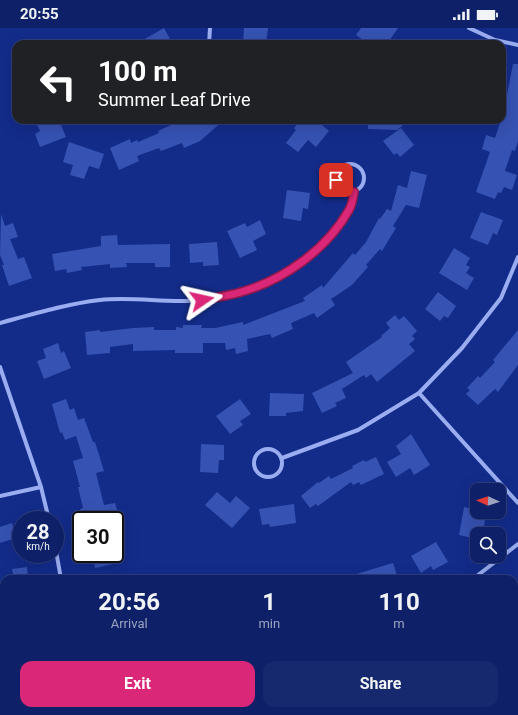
<!DOCTYPE html>
<style>
:root{--surface:#0e2168;--page:#17296e;--text:#f1f3f6;--muted:#9ba3c0;--line:#2e3e7c;--accent:#db2777}
body{margin:0;font-family:Roboto,sans-serif;background:var(--page);color:var(--text);height:100vh;display:flex;flex-direction:column;font-size:15px;white-space:nowrap}
*{box-sizing:border-box;margin:0}
p{font-size:13px;color:var(--muted)}
.icon{flex:none;width:22px;height:22px;fill:none;stroke:currentColor;stroke-width:2;stroke-linecap:round;stroke-linejoin:round}
.map{position:relative;flex:1;overflow:hidden}
.side{position:absolute;left:0px;top:547px;width:518px;height:140px;display:flex;flex-direction:column;background:var(--surface);border-radius:12px 12px 0 0;box-shadow:0 4px 16px #0002,0 0 0 1px var(--line)}
.side>*{flex:none}
.guide{position:absolute;left:12px;top:12px;width:494px;height:84px;border-radius:12px;box-shadow:0 4px 16px #0002,0 0 0 1px var(--line);background:#202124;color:#fff;overflow:hidden}
.needle{width:26px;rotate:273deg}
.controls{position:absolute;left:470px;top:455px;display:grid;gap:8px}
.controls a{display:grid;place-items:center;width:36px;height:36px;border-radius:8px;background:var(--surface);box-shadow:0 4px 16px #0002,0 0 0 1px var(--line);font-size:20px}
.speed{position:absolute;left:12px;top:483px;display:flex;gap:8px;font-size:20px;font-weight:700;text-align:center}
.speed>*{display:grid;place-content:center;width:52px;height:52px;border-radius:50%;background:var(--surface);box-shadow:0 4px 16px #0002,0 0 0 1px var(--line);line-height:1}
.speed small{font-size:10px;font-weight:400}
.speed .limit{border:2px solid #111;border-radius:6px;background:#fff;color:#111}
.pin{position:absolute;display:grid;place-items:center;width:34px;height:34px;color:#fff;margin:-17px;border-radius:8px;box-shadow:0 2px 6px #0006}
.me{position:absolute;width:44px;margin:-22px;rotate:79deg;stroke-linejoin:round;filter:drop-shadow(0 0 3px #0008)}
.turn{display:flex;align-items:center;gap:14px;height:84px;padding:0 20px;font-size:18px}
.turn .icon{width:52px;height:52px;stroke-width:2.5}
.turn b{display:block;font-size:28px;line-height:34px}
.eta{display:flex;justify-content:space-evenly;align-items:center;height:68px;text-align:center}
.eta b{font-size:24px;font-weight:700;line-height:28px}
.button{display:flex;gap:8px;margin-top:auto;padding:8px 20px}
.button a{flex:1;height:46px;border-radius:12px;background:var(--accent);color:#fff;font-size:16px;font-weight:700;line-height:46px;text-align:center}
.button a+a{background:var(--page);color:var(--text)}
.status{display:flex;justify-content:space-between;align-items:center;height:28px;padding:0 20px;background:var(--surface);direction:ltr}
.status svg{height:11px;fill:currentColor}
.map>svg:first-child{display:block}
.building{fill:#3652b2}
.lines{fill:none;stroke-linecap:round;stroke-linejoin:round}
.street{stroke:#99adf0;stroke-width:4}
.route-casing{stroke:#8e194d;stroke-width:10}
.route{stroke:#db2777;stroke-width:7}
</style>
<div class="status"><b>20:55</b><svg viewBox="0 0 49 12"><path d="M0 12V9h3v3zM5 12V6h3v6zM10 12V3h3v9zM15 12V0h3v12zM26 1h20v11H26zM47 4h2v5h-2z"/></svg></div>
<div class="map">
<svg width="518" height="687" viewBox="0 0 518 687">
<rect width="100%" height="100%" fill="#132c8a"/>
<g class="building">
<polygon points="164,0 171,13 166,16 136,16"/>
<polygon points="244,0 268,0 266,16 243,16"/>
<polygon points="361,0 398,0 387,16 369,16 356,7"/>
<polygon points="513,36 518,36 518,113 515,123 512,122 505,143 517,147 512,162 504,159 501,165 498,164 495,171 476,164 490,124 482,121 486,107 495,110 501,92 502,92"/>
<polygon points="35,92 59,92 66,109 40,119 35,106 40,103"/>
<polygon points="182,92 224,92 200,113 184,120 182,115 161,123 159,120 137,128 139,133 119,142 110,120 130,111 131,115 137,112 138,114 159,105 158,103"/>
<polygon points="301,92 316,92 329,103 316,119 308,112 298,124 286,115 296,102 294,100"/>
<polygon points="368,92 410,92 397,102 368,101"/>
<polygon points="401,100 414,117 400,129 397,125 394,127 383,113"/>
<polygon points="69,114 104,126 99,141 89,138 84,151 70,147 73,137 63,134"/>
<polygon points="411,143 427,147 419,180 406,177 393,198 396,200 382,223 380,221 366,237 368,239 352,257 331,271 335,277 317,290 314,285 291,295 293,301 272,310 270,306 247,311 248,323 236,326 235,320 226,322 225,315 203,315 203,325 175,325 175,322 133,323 133,316 110,319 110,325 87,327 85,304 100,302 100,304 133,300 154,299 154,302 176,302 176,299 183,300 183,297 202,297 201,300 215,300 243,294 243,297 305,273 303,270 322,257 323,260 353,225 355,227 366,214 379,190 380,191 387,181 391,183 398,157 407,160"/>
<polygon points="287,162 310,165 308,181 303,180 301,193 283,190"/>
<polygon points="481,184 503,192 497,207 493,205 488,217 470,210"/>
<polygon points="1,186 5,198 13,195 18,209 10,211 18,231 24,229 32,250 9,258 2,237 4,237 0,227"/>
<polygon points="260,192 266,206 253,213 257,222 240,230 227,203 245,195 247,199"/>
<polygon points="117,207 118,217 170,216 170,239 155,239 155,235 126,235 127,239 110,240 110,236 81,239 82,242 67,245 66,241 55,243 52,226 101,218 101,208"/>
<polygon points="217,214 219,237 203,238 203,234 190,235 189,216"/>
<polygon points="454,220 470,230 466,237 470,239 466,245 474,250 467,262 439,245"/>
<polygon points="438,264 456,278 448,290 444,288 440,293 425,281"/>
<polygon points="395,287 399,292 404,288 417,303 412,308 415,311 409,316 415,323 377,354 371,346 366,350 364,347 342,361 346,370 335,375 337,378 322,385 312,365 353,345 346,334 382,309 381,308 390,300 386,295"/>
<polygon points="518,302 518,337 498,364 495,361 478,377 466,366 470,362 467,360 478,348 480,350 495,334 493,332"/>
<polygon points="58,315 61,325 64,323 71,340 44,351 37,333 46,330 43,321"/>
<polygon points="270,365 304,366 303,383 286,385 286,388 269,388"/>
<polygon points="66,371 70,382 74,380 78,392 84,390 93,414 95,414 104,443 96,445 104,477 115,475 119,489 107,492 83,492 80,481 83,480 78,459 80,459 73,433 83,430 76,408 65,412 62,404 60,405 52,376"/>
<polygon points="240,371 251,386 240,393 243,397 230,406 216,388"/>
<polygon points="411,406 430,437 414,447 410,440 396,449 387,434 401,426 396,418"/>
<polygon points="201,416 224,417 224,432 219,432 218,445 200,444"/>
<polygon points="376,429 384,446 361,457 359,454 353,457 351,454 318,478 316,476 310,480 301,468 318,454 319,455 329,448 331,451 353,440 352,438 364,432 365,434"/>
<polygon points="217,464 230,475 236,468 250,480 232,500 205,477"/>
<polygon points="294,476 296,495 270,499 269,496 262,497 259,481"/>
<polygon points="464,479 477,482 477,484 486,484 484,499 480,498 477,511 459,507"/>
<polygon points="12,495 16,510 0,515 0,499"/>
<polygon points="436,514 448,534 433,542 431,538 421,545 411,528"/>
<polygon points="93,526 112,526 113,536 95,540"/>
<polygon points="393,535 398,551 351,551 350,548"/>
<polygon points="27,539 28,551 14,551 12,541"/>
</g>
<g class="lines">
<g class="street">
<polyline points="469,0 495,12 518,17"/>
<polyline points="209,16 210,0"/>
<circle cx="350" cy="150" r="14"/>
<path d="M 0,295 C 33,286 66,276 100,272 C 134,268 169,276 203,272 C 259,265 322,233 349,182 C 352,177 353,170 354,164"/>
<polyline points="0,339 41,459 49,492"/>
<polyline points="419,365 518,475"/>
<circle cx="268" cy="435" r="14"/>
<polyline points="282,430 358,402 419,365 462,320 501,270 518,229"/>
<polyline points="0,468 41,459"/>
<polyline points="55,517 61,551"/>
<polyline points="473,551 518,516"/>
<polyline points="444,683 444,687"/>
<polyline points="67,687 67,683"/>
</g>
</g>
<g class="lines">
<g class="route-casing">
<path id="route" d="M 202,272 C 215,269 229,268 241,264 C 284,252 327,221 349,182 C 352,177 353,170 354,164 C 345,165 339,161 336,152"/>
</g>
<use href="#route" class="route"/>
</g>
</svg>
<div class="controls">
<a><svg class="needle" viewBox="-14 -14 28 28"><path d="M0-13l5 13h-10z" fill="#e53935"/><path d="M0 13l5-13h-10z" fill="#9ba3c0"/></svg></a>
<a><svg class="icon" aria-label="search" viewBox="0 0 24 24"><circle cx="10" cy="10" r="6"/><path d="M15 15l6 6"/></svg></a>
</div>
<div class="speed"><div>28<small>km/h</small></div><div class="limit">30</div></div>
<div class="pin" style="left:336px;top:152px;background:#d93025"><svg class="icon" aria-label="arrive" viewBox="0 0 24 24"><path d="M6 21V4h12l-3 4 3 4H6"/></svg></div>
<svg class="me" style="left:202px;top:272px" viewBox="-20 -20 40 40"><path d="M0-17L14 15 0 8-14 15z" fill="#db2777" stroke="#fff" stroke-width="4"/></svg>
<div class="guide">
<div class="turn"><svg class="icon" aria-label="left" viewBox="0 0 24 24"><path d="M17 20v-9H6M10 6l-5 5 5 5"/></svg><div><b>100 m</b>Summer Leaf Drive</div></div>
</div>
<section class="side">
<div class="eta">
<div><b>20:56</b><p>Arrival</p></div>
<div><b>1</b><p>min</p></div>
<div><b>110</b><p>m</p></div>
</div>
<div class="button"><a>Exit</a><a>Share</a></div>
</section>
</div>
